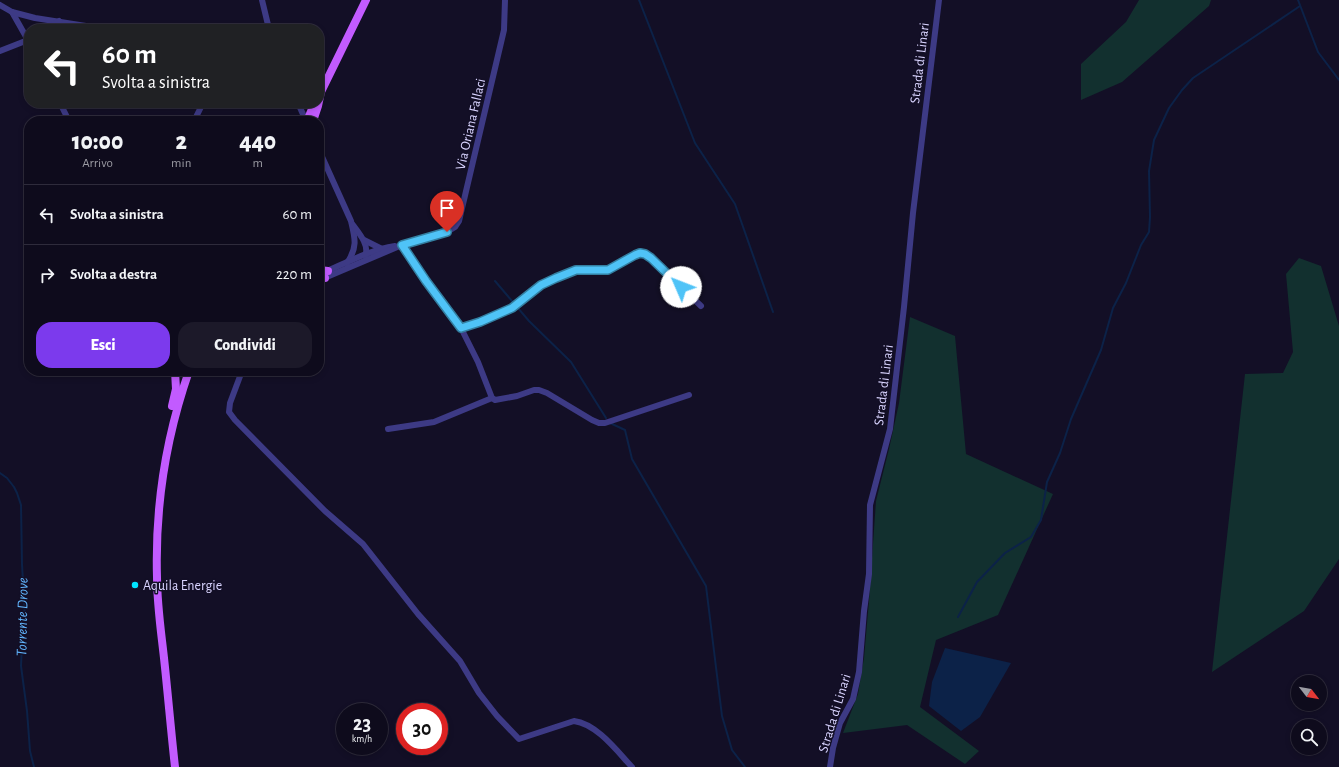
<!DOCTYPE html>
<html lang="it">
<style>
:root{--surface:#0e0b1c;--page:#1c1929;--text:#f1f3f6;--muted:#9b9ba3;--line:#2e2b3b;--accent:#7c3aed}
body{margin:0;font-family:"Alegreya Sans",sans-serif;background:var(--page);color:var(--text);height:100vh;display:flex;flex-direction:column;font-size:15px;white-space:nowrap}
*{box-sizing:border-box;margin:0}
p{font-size:13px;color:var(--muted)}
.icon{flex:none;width:22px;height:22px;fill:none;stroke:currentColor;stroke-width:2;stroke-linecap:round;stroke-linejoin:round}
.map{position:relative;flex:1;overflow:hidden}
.panel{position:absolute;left:24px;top:116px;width:300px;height:260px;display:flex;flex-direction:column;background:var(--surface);border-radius:16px;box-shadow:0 2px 6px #0003,0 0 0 1px var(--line)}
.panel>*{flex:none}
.guide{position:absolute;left:24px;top:24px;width:300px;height:84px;border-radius:16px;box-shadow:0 2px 6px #0003,0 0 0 1px var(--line);background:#202124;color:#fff;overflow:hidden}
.needle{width:26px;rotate:121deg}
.tools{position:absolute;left:1291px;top:675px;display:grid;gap:8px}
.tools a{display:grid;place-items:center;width:36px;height:36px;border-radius:50%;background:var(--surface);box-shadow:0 2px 6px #0003,0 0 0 1px var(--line);font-size:20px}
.speed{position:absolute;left:336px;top:703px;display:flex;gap:8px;font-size:20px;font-weight:700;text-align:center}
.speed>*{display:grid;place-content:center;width:52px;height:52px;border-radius:50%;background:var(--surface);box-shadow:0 2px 6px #0003,0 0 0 1px var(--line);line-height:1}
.speed small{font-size:10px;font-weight:400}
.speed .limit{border:6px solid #d22;background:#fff;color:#111}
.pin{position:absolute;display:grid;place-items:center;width:34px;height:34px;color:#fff;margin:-41px -17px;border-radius:50% 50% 50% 0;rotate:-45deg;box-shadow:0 0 4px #0007}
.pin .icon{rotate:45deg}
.me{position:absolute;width:44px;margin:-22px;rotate:314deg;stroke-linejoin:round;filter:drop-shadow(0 0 3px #0008)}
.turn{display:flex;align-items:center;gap:14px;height:84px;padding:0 12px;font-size:18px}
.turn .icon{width:52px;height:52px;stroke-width:2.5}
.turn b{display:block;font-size:28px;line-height:34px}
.eta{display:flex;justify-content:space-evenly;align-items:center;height:68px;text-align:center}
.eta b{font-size:24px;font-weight:800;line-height:28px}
.cta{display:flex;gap:8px;margin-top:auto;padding:8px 12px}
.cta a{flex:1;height:46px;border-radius:16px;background:var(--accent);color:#fff;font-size:16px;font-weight:800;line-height:46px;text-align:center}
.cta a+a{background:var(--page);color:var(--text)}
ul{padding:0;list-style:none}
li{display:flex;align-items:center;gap:12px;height:60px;padding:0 12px;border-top:1px solid var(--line)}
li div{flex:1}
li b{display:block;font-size:15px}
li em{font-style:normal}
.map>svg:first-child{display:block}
.green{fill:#12302f}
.water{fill:#0c2248}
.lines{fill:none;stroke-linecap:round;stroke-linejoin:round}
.stream{stroke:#0c2248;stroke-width:2}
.minor{stroke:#3d3a85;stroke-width:6}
.major{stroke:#c25bff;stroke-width:8}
.route-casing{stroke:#337fa1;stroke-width:10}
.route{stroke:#4fc3f7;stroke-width:7}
.poi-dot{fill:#00e5ff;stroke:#130f26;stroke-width:1.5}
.labels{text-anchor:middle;stroke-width:3;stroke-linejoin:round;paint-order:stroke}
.street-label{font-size:14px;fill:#d9d4ff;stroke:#130f26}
.poi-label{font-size:14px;fill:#d9d4ff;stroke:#130f26;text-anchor:start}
.water-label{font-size:15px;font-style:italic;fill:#62b6ff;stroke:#130f26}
</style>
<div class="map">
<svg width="1339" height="767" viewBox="0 0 1339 767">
<rect width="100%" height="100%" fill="#130f26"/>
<g class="green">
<polygon points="1139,0 1211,0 1209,6 1122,82 1081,100 1081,64 1126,22"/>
<polygon points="1299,258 1321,266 1339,326 1339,559 1304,611 1212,672 1245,374 1283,373 1293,352 1286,274"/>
<polygon points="910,317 955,336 966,454 1053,494 998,615 936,640 920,707 979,751 965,764 907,725 843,733 858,694 864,658 869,601 876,501 889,449 899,403"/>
</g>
<polygon class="water" points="945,648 1011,663 980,717 961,731 929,706 932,682"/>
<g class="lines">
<g class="stream">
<polyline points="639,0 695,143 735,204 773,312"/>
<polyline points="1298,0 1318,52 1339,80"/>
<polyline points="495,281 529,321 571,362 606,418"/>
<polyline points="610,423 625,430 632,459 706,586 722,716 732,750 745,767"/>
<polyline points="0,473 7,478 14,487 17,493 21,505 22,564 25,619 22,644 21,666 27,711 30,751 34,767"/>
<polyline points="958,617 977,582 1005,553 1031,537 1041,520 1047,482 1060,453 1071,419 1101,350 1113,308 1126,283 1141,245 1149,232 1150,217 1149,171 1154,140 1169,108 1182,90 1193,78 1300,6"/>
</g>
<g class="minor">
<polyline points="262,0 269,29"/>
<polyline points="0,5 12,12 29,42"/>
<polyline points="12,12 35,18 105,29"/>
<polyline points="45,29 59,21"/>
<polyline points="0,51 28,40"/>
<polyline points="60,103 69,121"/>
<polyline points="298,103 306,121"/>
<polyline points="194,121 203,103"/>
<path d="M 319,150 L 351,221 C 355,238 358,247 347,263"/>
<path d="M 353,225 C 359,233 370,246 365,256"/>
<polyline points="364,240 382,249"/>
<path d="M 402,245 L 426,281 L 461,328 C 478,323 497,317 512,308 C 529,298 539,284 557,277 C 568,273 578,269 590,269 C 596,270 602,272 608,270 C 624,266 633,246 651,258 L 701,306"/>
<path d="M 325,272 C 348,262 370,250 395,246"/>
<polyline points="322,279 402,245 447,232 455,227 459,221 504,30 505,0"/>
<polyline points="461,328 478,362 492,398 495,400 517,396 534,390 539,390 547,393 592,420 599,423 605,423 689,395"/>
<path d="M 242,371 L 230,403 L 229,412 L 235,420 L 325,511 L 363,544 L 418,614 L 460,661 L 479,693 L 497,716 L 519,739 L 574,721 C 597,724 617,751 632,767"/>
<polyline points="388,429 434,422 492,398"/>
<polyline points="830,767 833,748 840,723 853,699 859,672 864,611 869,574 870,505 890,429 904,307 913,213 939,0"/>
</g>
<g class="major">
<polyline points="319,96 366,0"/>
<polyline points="307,121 312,109"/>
<polyline points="313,121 318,106 321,92"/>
<polyline points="319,270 328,271"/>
<polyline points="319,278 325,278"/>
<polyline points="172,406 176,389 175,371"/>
<path d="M 175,767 C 171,731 168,695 164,658 C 161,631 157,604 157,577 C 155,507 166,437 189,371"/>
</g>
</g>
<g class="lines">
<g class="route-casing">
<polyline id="route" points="447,232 402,245 426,281 461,328 480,322 512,308 541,285 556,278 576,270 608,270 635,255 640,253 645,254 651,258 681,287"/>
</g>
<use href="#route" class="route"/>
</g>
<circle class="poi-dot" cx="135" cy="585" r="4"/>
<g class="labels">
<g class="street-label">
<text transform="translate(919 63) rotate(-83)" y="5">Strada di Linari</text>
<text transform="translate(470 124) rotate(-77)" y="5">Via Oriana Fallaci</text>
<text transform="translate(883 385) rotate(-83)" y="5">Strada di Linari</text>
<text transform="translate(834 713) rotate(-73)" y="5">Strada di Linari</text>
</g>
<g class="poi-label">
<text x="143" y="590">Aquila Energie</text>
</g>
<g class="water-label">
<text transform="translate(22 617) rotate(-89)" y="5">Torrente Drove</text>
</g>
</g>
</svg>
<div class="tools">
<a><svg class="needle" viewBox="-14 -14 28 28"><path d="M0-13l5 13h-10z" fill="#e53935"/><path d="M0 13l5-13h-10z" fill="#9b9ba3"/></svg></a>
<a><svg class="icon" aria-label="search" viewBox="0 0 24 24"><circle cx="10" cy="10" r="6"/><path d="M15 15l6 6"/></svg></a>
</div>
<div class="speed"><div>23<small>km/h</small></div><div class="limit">30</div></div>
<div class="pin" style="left:447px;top:232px;background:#d93025"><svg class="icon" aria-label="arrive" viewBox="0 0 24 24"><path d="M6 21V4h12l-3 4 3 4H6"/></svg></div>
<svg class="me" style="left:681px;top:287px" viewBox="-20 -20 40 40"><circle r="19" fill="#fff"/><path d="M0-13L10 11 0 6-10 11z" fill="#4fc3f7"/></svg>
<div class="guide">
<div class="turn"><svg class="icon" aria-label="left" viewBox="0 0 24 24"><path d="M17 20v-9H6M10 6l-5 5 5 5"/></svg><div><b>60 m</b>Svolta a sinistra</div></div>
</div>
<section class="panel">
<div class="eta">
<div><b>10:00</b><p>Arrivo</p></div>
<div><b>2</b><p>min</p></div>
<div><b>440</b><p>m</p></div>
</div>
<ul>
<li><svg class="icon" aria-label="left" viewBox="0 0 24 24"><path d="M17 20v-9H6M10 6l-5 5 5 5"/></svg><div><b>Svolta a sinistra</b></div><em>60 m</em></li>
<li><svg class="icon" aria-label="right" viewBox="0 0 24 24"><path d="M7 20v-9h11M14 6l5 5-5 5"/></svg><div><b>Svolta a destra</b></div><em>220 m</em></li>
</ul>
<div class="cta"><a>Esci</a><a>Condividi</a></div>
</section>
</div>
